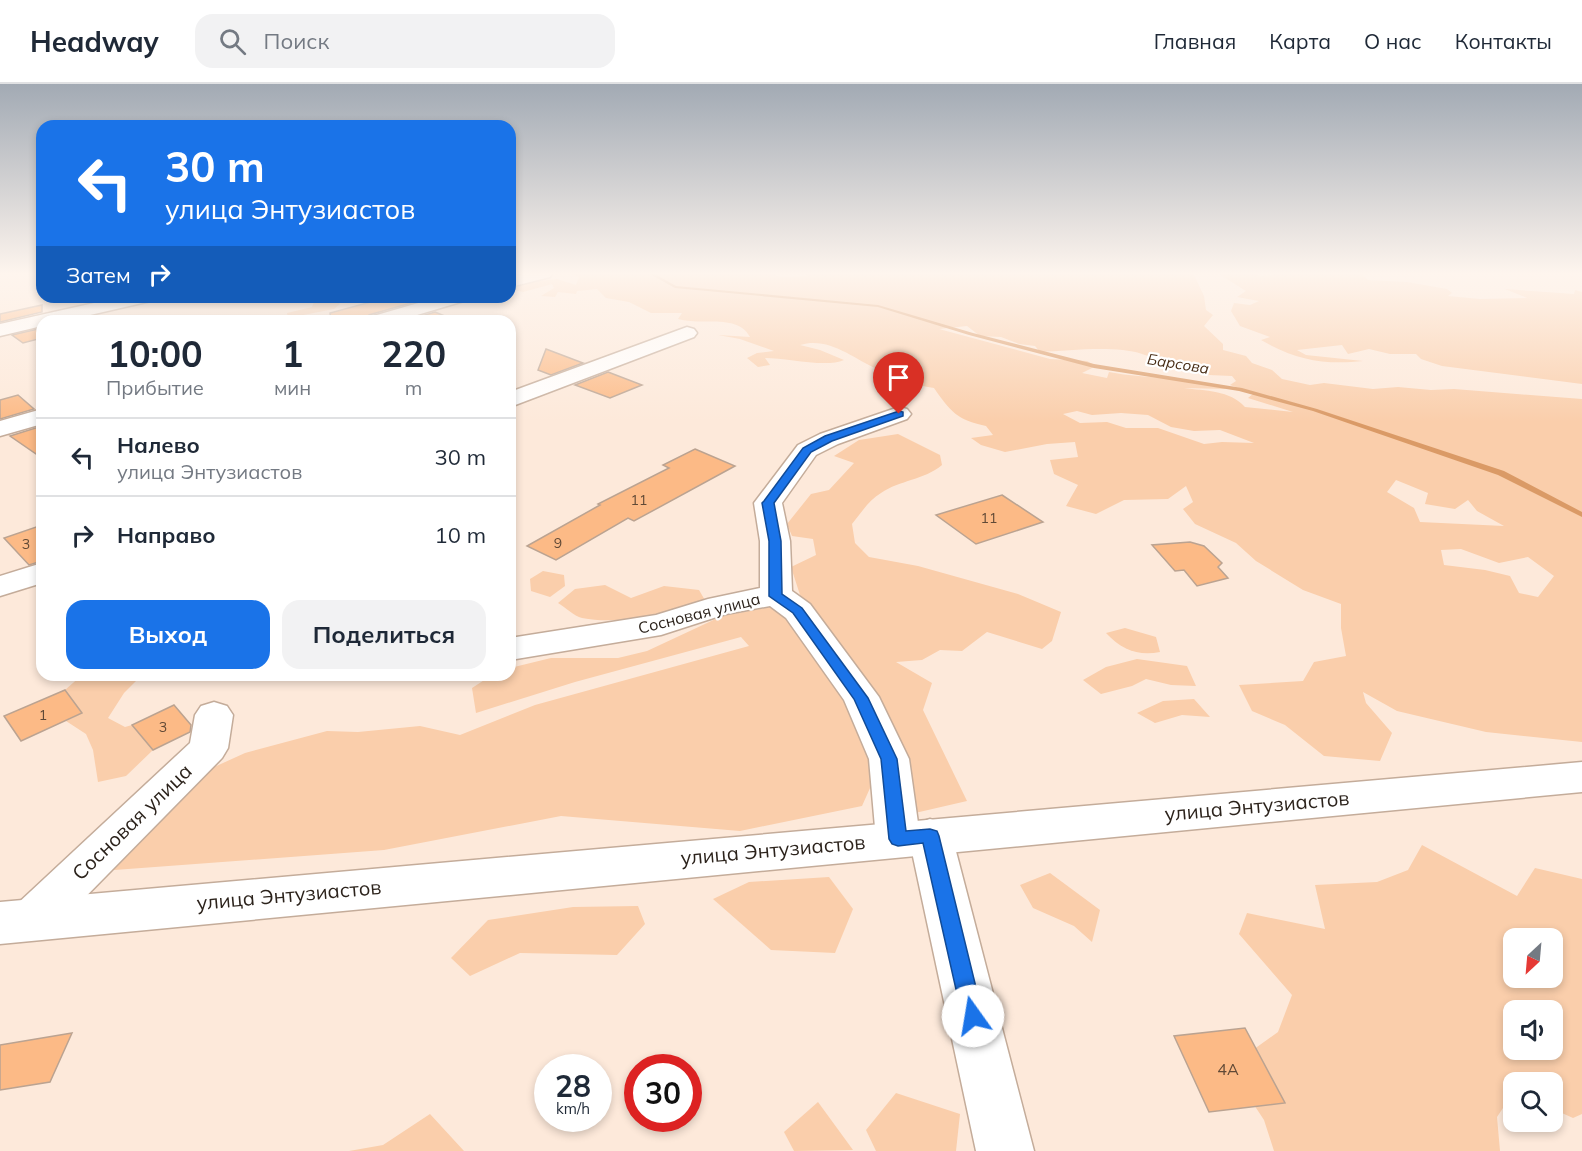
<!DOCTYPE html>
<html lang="ru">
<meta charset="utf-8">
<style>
:root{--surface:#fff;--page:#f2f2f3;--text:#1f2937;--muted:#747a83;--line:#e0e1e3;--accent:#1a73e8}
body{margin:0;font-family:Mulish,sans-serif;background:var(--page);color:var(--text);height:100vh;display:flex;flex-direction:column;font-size:22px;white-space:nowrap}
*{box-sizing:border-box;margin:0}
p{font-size:20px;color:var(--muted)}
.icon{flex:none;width:33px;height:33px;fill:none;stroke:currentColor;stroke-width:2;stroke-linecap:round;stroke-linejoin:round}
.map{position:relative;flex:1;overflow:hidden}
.side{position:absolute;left:36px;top:231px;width:480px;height:366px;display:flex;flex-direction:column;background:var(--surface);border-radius:18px;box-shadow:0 3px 9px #0003}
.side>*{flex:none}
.banner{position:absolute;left:36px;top:36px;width:480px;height:183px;border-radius:18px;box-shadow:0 3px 9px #0003;background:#1a73e8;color:#fff;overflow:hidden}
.needle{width:39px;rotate:206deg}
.tools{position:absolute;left:1503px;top:844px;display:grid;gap:12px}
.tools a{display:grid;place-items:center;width:60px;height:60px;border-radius:12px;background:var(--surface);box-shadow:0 3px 9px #0003;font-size:30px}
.speed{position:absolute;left:534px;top:970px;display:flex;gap:12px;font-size:30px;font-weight:700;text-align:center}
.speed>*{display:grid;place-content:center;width:78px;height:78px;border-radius:50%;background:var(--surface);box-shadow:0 3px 9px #0003;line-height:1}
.speed small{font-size:15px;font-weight:400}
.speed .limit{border:9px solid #d22;background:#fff;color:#111}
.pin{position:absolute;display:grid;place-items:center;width:51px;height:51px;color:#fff;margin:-62px -26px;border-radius:50% 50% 50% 0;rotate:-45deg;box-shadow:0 0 6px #0007}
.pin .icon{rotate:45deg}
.me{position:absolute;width:66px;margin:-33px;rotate:347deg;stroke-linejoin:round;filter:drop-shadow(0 0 4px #0008)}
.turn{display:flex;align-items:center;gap:21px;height:126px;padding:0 30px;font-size:27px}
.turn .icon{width:78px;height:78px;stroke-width:2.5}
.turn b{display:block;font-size:42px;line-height:51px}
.then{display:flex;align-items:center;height:57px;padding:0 30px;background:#0003;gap:12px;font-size:22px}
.eta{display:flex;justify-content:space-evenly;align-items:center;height:102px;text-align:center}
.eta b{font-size:36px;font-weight:700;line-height:42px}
.cta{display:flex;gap:12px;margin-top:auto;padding:12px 30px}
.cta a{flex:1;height:69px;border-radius:18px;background:var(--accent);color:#fff;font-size:24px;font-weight:700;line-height:69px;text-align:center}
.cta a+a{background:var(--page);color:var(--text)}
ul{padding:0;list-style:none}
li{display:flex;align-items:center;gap:18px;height:78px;padding:0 30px;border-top:2px solid var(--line)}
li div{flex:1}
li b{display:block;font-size:22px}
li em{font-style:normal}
header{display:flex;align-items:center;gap:36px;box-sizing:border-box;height:84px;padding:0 30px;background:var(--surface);border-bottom:2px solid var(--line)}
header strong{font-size:28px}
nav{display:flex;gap:33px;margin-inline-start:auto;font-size:21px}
.search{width:420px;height:54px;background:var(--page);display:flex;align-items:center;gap:15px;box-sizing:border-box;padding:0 21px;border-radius:18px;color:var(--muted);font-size:22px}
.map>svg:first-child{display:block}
.green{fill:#faceab;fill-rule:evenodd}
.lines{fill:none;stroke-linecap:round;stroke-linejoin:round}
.stream{fill:#da9a66;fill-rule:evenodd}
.building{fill:#fcba86;stroke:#bba391;stroke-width:1.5}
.street-casing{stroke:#c4ac9a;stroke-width:3}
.secondary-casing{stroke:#c4ac9a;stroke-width:3}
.street{fill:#fff;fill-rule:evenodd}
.secondary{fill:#fff;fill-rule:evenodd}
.route{fill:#1a73e8;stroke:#114b97;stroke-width:1.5}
.labels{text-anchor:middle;stroke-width:4.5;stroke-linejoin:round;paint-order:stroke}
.number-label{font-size:14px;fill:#604936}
.far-water-label{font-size:15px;font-style:italic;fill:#472c15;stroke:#fff}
.street-label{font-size:16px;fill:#2c231c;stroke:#fff}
.near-number-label{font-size:16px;fill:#604936}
.near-street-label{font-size:20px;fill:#2c231c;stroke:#fff}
</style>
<header>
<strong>Headway</strong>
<div class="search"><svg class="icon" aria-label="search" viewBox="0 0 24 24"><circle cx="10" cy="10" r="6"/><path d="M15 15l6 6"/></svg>Поиск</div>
<nav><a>Главная</a><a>Карта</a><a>О нас</a><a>Контакты</a></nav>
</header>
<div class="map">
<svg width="1582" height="1067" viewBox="0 0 1582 1067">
<rect width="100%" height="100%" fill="#fde9da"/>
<g class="green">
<path d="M 569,189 L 780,189 L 775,191 L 781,193 L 807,192 L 804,189 L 848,189 L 850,191 L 861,189 L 1193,189 L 1204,212 L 1206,226 L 1213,231 L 1204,242 L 1223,260 L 1223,266 L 1246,272 L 1252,279 L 1272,286 L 1282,295 L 1310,301 L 1324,299 L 1373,305 L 1398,303 L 1431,306 L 1454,305 L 1582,315 L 1582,658 L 1486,648 L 1397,627 L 1363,608 L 1366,619 L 1392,649 L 1380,677 L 1324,672 L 1285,641 L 1252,627 L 1239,601 L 1303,597 L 1314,578 L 1346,572 L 1341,544 L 1341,520 L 1303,506 L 1256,477 L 1236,459 L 1195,440 L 1183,425 L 1193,418 L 1186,402 L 1168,415 L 1124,416 L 1096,430 L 1066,422 L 1078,401 L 1054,390 L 1050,376 L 1078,373 L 1075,358 L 1047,360 L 1005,368 L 981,361 L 971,354 L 993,351 L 986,342 C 957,336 950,327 934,304 C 914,301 895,293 877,285 C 853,274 828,252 800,261 L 820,266 L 844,276 C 826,284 787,274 765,274 L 770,281 L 758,283 L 747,274 L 757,269 L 774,267 L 740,255 L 718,251 L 750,253 C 738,229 700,242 678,235 L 682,229 L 651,229 L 629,218 L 606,214 L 597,205 L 577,207 L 576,210 L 558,208 L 555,213 L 541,212 L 554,204 L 552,200 L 523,208 L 511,205 L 518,199 L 557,195 L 576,201 L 579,193 ZM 967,242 L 980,252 L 1001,253 L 1019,260 L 1035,262 L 1040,268 C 1070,267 1114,261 1142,270 C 1169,279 1173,287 1204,286 L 1209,291 L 1232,292 L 1236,297 L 1230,301 L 1254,309 L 1248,314 L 1293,328 L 1245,323 C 1230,306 1205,307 1184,304 L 1227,305 C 1190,291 1148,296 1109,288 L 1107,294 L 1082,289 L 1096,282 L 1087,277 L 1050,275 L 939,245 ZM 1077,327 L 1092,331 L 1121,329 L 1148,331 L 1171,343 L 1194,347 L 1220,346 L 1254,359 L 1222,358 L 1204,360 L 1158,344 L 1126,344 L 1107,338 L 1080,339 L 1063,330 ZM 1396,396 L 1428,409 L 1425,420 L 1455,425 L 1468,416 L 1477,427 L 1504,442 L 1420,438 L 1414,424 L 1387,408 ZM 1461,465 L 1499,479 L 1528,473 L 1554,492 L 1538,513 L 1519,509 L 1510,492 L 1485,486 L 1444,481 L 1441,466 Z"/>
<path d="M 1217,189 L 1255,189 L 1260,192 L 1273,191 L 1272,189 L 1360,189 L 1368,196 L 1407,198 L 1447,205 L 1452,209 L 1448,212 L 1480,215 L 1527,214 L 1505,205 L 1574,210 L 1575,206 L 1582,208 L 1582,300 L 1442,282 L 1421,275 L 1416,270 L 1390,270 L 1369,265 L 1348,270 L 1342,261 L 1297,266 L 1306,271 L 1363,277 C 1324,281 1296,276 1261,256 L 1270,253 L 1240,242 L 1231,227 L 1234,219 L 1250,221 L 1259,217 L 1237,213 L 1246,207 Z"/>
<polygon points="327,213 333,213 340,220 334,225 288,234 287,229 312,223 314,218"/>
<path d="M 898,350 L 940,371 L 942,381 C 924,396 900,396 881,409 C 869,416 861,429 852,440 L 855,459 L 869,473 L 918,482 L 1018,510 L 1061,528 L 1052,557 L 1042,565 L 987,548 L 962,567 L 940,566 L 922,576 L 896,578 L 932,599 L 923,626 L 967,717 L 915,729 L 887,666 L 862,722 L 740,747 L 561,732 L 384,766 L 101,787 L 179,699 L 245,669 L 327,647 L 358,648 L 420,642 L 460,651 L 535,621 L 749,562 L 741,553 L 575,598 L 476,629 L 472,604 L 492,591 L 510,591 L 510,584 L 551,574 L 618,574 L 647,567 L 722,532 L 770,523 L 816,556 L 814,525 L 800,511 L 791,483 L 816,471 L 813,455 L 792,452 L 787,440 L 811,410 L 829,406 L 854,379 L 834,372 L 859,356 Z"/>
<polygon points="543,487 564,491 565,502 550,513 531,507 530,495"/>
<path d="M 605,501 L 631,514 L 664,502 L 699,506 L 706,518 C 667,528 622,542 582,534 C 574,532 565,523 558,519 L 575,505 Z"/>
<path d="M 1125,544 L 1156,553 L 1160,568 C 1138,572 1122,566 1106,549 Z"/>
<polygon points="1137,575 1187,582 1196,602 1171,601 1146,595 1132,602 1101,610 1083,596 1106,583"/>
<polygon points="82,591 139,591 140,593 124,609 108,634 125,643 132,641 153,666 126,692 98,698 93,666 86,650 66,637 82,629 65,606"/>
<polygon points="1194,615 1210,633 1182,631 1155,639 1137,629 1163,617"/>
<path d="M 1422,761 L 1517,812 L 1535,784 L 1582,795 L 1582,1030 L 1573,1034 L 1553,1025 L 1552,999 L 1514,999 L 1513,1009 L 1497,1033 L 1500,1067 L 1274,1067 L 1264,1036 L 1229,983 L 1278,948 L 1292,911 L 1239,850 L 1247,829 L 1325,845 L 1315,801 L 1377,798 L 1408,786 ZM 1514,855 L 1552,855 L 1552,894 L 1514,894 ZM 1514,927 L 1552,927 L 1552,966 L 1514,966 Z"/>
<polygon points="1050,789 1100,826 1092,858 1074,842 1033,824 1020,801"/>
<polygon points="829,793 853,825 835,869 771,866 713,815 749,798"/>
<polygon points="638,822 645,840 617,871 520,869 470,892 451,874 488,836 573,823"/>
<polygon points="896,1009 960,1030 956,1067 876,1067 866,1046"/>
<polygon points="818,1018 853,1066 794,1067 784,1048"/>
<polygon points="430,1030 464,1067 349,1067 383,1061"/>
</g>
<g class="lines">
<polygon class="stream" points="648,189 653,189 676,202 878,221 973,249 1094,280 1242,304 1317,325 1504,387 1582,428 1582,433 1498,391 1313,327 1239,307 1094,284 969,251 878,223 675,204"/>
</g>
<g class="building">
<polygon points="389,213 411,219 369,231 366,237 331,237 330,229"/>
<polygon points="42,221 42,228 0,238 0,230"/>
<polygon points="435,228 452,235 452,237 405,237"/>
<polygon points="42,244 42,254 23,259 12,251"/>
<polygon points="546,265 583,279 551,291 538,286"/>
<polygon points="608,288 642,301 610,314 575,301"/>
<polygon points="18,311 34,325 0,335 0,316"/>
<polygon points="42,342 42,374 10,352"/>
<polygon points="695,365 735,382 634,437 628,434 556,476 527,462 600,421 598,420 669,384 663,381"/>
<polygon points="1002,411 1043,438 976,460 936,431"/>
<polygon points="42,441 42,477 29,481 4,454"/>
<polygon points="1190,458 1204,462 1222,479 1218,483 1228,494 1197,502 1184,486 1175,487 1152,461"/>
<polygon points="65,606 82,629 21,657 4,632"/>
<polygon points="174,621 191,641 190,648 153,666 132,641"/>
<polygon points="1245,944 1285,1019 1209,1028 1174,952"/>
<polygon points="72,949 50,998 0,1006 0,961"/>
</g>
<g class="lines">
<g class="street-casing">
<g id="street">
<polygon points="525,189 552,189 550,193 510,203 510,193"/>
<polygon points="121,213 154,213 151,217 64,237 42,237 42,242 0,252 0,240"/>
<polygon points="439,213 467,213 464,217 397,237 368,237 370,233"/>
<polygon points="687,243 694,245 697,249 694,253 510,323 510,308"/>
<polygon points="899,323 907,325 911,330 907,335 838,360 816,371 782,419 790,457 792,507 810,520 879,613 909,675 918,739 930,735 945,740 952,752 1034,1067 976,1067 912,768 898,772 883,767 876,755 869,675 844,616 786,534 770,522 726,530 661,551 510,576 510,554 656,531 708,515 760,504 760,457 754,419 798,361 820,350"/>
<polygon points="42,325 42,340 0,352 0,337"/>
<polygon points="42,479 42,499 0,512 0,492"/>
<polygon points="214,618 227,622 233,631 228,664 222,674 50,849 33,855 16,849 9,835 16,821 190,659 195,631 201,622"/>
</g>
</g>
<g class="secondary-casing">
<polygon id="secondary" points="1582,678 1582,708 0,860 0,818"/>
</g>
<use href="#street" class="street"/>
<use href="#secondary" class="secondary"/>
</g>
<linearGradient id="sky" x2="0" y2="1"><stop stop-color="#a2aab4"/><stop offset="0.56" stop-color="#fef5ee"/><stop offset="1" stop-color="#fef5ee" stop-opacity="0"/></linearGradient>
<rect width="1582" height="338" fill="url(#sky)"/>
<polygon class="route" points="899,327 903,328 903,332 832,357 811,368 774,419 781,457 782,510 802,524 868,614 897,675 906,747 930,745 937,747 939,752 983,932 980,939 973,942 965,939 962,932 923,759 898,762 892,760 889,755 881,675 854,615 793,529 769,512 769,457 762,419 764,417 803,364 825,352"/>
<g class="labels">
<g class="number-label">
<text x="639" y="421">11</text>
<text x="989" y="439">11</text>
<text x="558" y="464">9</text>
<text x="26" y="465">3</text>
<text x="43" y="636">1</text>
<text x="163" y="648">3</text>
</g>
<g class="far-water-label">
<text transform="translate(1178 280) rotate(9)" y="5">Барсова</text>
</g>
<g class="street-label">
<text transform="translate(699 529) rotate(-14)" y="6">Сосновая улица</text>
</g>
<g class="near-number-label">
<text x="1228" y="991">4А</text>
</g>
<g class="near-street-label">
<text transform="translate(1257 722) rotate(-5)" y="7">улица Энтузиастов</text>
<text transform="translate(132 738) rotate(-44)" y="7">Сосновая улица</text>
<text transform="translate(773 766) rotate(-5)" y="7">улица Энтузиастов</text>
<text transform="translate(289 811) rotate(-5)" y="7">улица Энтузиастов</text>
</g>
</g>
</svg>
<div class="tools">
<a><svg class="needle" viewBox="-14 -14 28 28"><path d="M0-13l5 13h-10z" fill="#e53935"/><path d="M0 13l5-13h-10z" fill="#747a83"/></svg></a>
<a><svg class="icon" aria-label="sound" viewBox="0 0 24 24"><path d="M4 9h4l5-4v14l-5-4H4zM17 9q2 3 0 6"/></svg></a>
<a><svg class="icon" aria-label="search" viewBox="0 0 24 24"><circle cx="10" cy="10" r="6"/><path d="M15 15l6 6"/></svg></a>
</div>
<div class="speed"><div>28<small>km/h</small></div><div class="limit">30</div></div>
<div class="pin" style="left:899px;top:330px;background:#d93025"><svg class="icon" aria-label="arrive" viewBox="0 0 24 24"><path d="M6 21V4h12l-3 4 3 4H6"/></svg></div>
<svg class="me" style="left:973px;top:932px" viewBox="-20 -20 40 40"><circle r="19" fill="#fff"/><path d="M0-13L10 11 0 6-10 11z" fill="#1a73e8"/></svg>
<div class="banner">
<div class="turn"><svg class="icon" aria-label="left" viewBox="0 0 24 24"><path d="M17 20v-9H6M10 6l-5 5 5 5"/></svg><div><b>30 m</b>улица Энтузиастов</div></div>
<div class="then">Затем<svg class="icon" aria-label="right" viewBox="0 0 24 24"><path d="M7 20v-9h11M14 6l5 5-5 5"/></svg></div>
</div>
<section class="side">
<div class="eta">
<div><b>10:00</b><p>Прибытие</p></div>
<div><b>1</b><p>мин</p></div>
<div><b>220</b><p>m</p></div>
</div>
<ul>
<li><svg class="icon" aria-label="left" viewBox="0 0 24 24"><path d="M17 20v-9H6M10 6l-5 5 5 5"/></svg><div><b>Налево</b><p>улица Энтузиастов</p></div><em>30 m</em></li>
<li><svg class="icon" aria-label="right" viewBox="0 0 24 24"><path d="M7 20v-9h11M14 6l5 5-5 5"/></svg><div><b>Направо</b></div><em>10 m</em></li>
</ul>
<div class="cta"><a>Выход</a><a>Поделиться</a></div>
</section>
</div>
